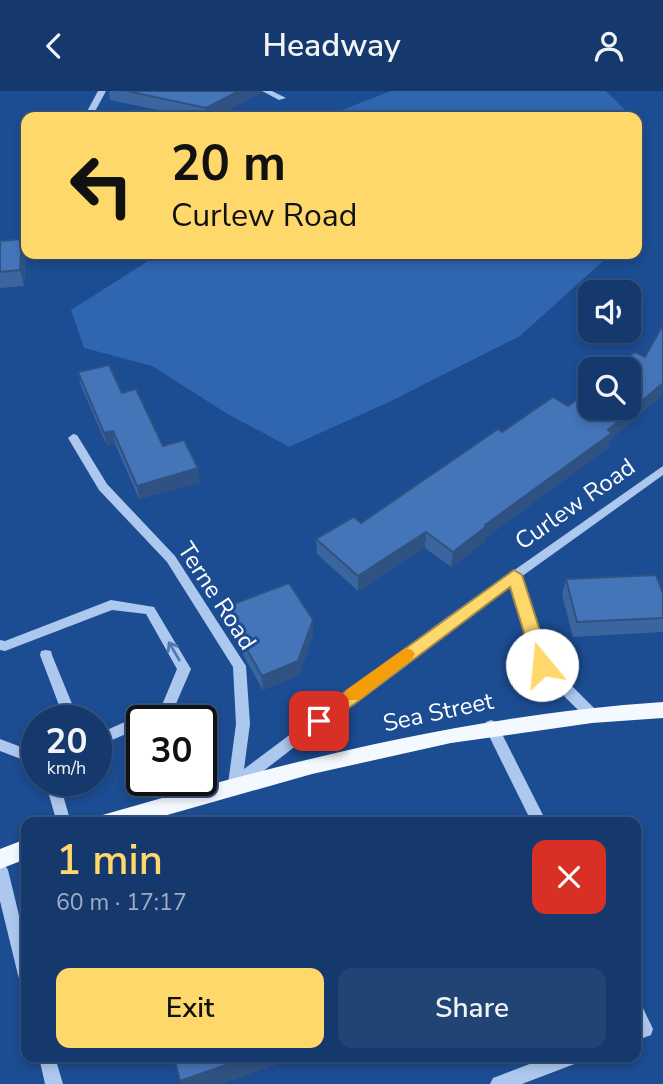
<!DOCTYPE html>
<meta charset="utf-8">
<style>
:root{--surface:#15396d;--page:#224475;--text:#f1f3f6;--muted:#9dacc2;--line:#345380;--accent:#fed86b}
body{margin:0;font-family:"Nunito Sans",sans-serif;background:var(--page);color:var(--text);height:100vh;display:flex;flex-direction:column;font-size:26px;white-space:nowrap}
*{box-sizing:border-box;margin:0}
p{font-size:23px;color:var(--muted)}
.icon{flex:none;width:38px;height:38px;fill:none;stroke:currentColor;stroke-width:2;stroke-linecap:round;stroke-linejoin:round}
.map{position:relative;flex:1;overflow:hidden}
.sheet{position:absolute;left:21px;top:726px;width:620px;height:245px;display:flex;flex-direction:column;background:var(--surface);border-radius:14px;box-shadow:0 4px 10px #0003,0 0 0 2px var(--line)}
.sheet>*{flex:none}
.banner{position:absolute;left:21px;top:21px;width:621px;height:147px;border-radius:14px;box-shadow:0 4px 10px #0003,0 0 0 2px var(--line);background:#fed86b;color:#111;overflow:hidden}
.tools{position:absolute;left:578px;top:189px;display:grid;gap:14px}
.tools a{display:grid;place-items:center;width:63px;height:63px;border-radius:14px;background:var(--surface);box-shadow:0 4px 10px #0003,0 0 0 2px var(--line);font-size:35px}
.speed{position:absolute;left:21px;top:614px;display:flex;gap:14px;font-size:35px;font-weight:700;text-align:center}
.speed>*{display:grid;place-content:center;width:91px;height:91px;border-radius:50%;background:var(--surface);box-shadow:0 4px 10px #0003,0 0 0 2px var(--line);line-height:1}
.speed small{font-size:18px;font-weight:400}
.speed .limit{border:4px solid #111;border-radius:10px;background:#fff;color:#111}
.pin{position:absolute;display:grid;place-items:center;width:60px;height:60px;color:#fff;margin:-30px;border-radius:14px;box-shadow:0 4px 10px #0006}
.me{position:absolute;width:77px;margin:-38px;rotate:343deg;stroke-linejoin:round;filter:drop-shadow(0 0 5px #0008)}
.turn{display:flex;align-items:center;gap:24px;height:147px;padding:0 35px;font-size:32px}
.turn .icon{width:91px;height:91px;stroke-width:2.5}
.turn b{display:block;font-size:49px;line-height:60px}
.round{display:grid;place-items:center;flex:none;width:74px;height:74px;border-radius:14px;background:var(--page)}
.head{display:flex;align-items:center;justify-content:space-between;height:119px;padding:0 35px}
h1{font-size:42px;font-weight:600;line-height:52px;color:var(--accent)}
.cta{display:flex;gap:14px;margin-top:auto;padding:14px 35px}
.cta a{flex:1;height:80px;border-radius:14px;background:var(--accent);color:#111;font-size:28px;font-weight:600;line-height:80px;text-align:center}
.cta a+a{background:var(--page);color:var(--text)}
header{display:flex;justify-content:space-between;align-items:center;height:91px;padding:0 35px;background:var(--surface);font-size:32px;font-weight:600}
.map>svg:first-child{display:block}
.green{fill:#3065af}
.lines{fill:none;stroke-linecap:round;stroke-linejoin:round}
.minor{fill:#adc8ee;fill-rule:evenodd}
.major{fill:#f4f8ff;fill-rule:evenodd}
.wall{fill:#3b659f}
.shaded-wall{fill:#305282}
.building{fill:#4575b9;stroke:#305282;stroke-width:2}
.oneway{stroke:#4f77b2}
.route{fill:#fed86b;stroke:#a58c46;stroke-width:2}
.slow{fill:#f59e0b}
.labels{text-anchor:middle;stroke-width:6;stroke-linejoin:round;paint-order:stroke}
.street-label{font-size:24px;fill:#fff;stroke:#1c4c91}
</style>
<header><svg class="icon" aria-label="back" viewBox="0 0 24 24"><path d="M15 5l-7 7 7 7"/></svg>Headway<svg class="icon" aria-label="person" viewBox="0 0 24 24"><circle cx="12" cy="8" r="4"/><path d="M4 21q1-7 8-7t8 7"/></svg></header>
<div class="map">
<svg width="663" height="993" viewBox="0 0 663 993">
<rect width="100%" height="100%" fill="#1c4c91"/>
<g class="green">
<polygon points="391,0 606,0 632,26 324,26"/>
<polygon points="159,163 604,163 602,171 520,245 389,311 289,356 226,322 152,275 84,257 71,219"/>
</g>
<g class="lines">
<g class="minor">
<polygon points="98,0 106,0 92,26 84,26"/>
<polygon points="262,0 272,0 286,7 279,9"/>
<polygon points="73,343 77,344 107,393 175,465 246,575 250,633 244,678 446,527 663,375 663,384 521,486 548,571 595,618 597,622 595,626 590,628 585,626 537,578 511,493 454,533 240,698 235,700 230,698 228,693 236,633 233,576 167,471 99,399 68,347"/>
<polygon points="111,509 154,516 191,578 172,622 154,630 142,630 142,636 96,656 96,644 162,614 177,578 146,523 112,519 5,560 0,559 0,549 5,550"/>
<polygon points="46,559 51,560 52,564 79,630 65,630 40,564 41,560"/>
<polygon points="491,629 496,631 547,732 532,732 484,635 486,631"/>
<polygon points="0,648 37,662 37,674 0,660"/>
<polygon points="45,690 59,690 71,732 57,732"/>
<polygon points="0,772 5,774 8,779 26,853 26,892 20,890 18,884 0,810"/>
<polygon points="635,911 641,913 653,938 651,944 635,950"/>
<polygon points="39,966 55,966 63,993 45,993"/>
<polygon points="548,966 579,966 577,972 522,993 490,993 493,987"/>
</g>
<g class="major">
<path d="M 663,611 L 663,627 L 592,632 L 451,652 L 312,683 L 139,732 L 96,732 L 99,725 L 106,723 C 292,669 469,624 663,611 Z"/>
<polygon points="26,748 26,768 0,778 0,758"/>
</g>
</g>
<g class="wall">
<polygon points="109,0 261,0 261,2 214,26 191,26 110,9"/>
<polygon points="0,150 26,163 24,195 0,197"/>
<polygon points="663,234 663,303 610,349 608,357 485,447 485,451 451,476 425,457 358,500 317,463 316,448 361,432 502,341 568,315 645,266"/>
<polygon points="78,281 122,302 163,355 200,391 139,408 115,353 107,355 81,295"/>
<polygon points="566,488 663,503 663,541 573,546 562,504"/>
<polygon points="223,517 313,544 299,584 263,599 225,532"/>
</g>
<g class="shaded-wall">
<polygon points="239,0 261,0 261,2 214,26 207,26 206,17"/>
<polygon points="22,148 26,163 24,195 20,179"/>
<polygon points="663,292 663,303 610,349 608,357 485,447 485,451 451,476 453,461 485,434 608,339"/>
<polygon points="113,340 115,353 107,355 104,342"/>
<polygon points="198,377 200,391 139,408 137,395"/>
<polygon points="426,441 425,457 358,500 358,485"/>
<polygon points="313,529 313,544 299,584 263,599 262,585"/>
<polygon points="249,966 298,966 222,993 181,993 180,990"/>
</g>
<g class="building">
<polygon points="127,0 239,0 206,17"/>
<polygon points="22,148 20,179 0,181 0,150"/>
<polygon points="663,234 663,292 608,339 612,342 485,434 487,435 453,461 426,441 358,485 316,448 354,426 361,432 498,338 502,341 553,306 568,315 590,298 590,317 628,317 628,278 614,278 635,261 645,266"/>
<polygon points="109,274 122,302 136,298 163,355 184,349 198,377 137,395 113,340 104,342 78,281"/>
<polygon points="656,484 663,503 663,527 577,531 566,488"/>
<polygon points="289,492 313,529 298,570 262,585 223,517"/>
<polygon points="174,966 249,966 180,990"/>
</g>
<defs><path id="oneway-shaft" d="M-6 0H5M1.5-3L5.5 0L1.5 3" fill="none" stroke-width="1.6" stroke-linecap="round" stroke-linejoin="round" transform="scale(1.75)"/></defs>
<use class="oneway" href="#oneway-shaft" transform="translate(174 560) rotate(-120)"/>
<polygon class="route" points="514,479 522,484 551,574 548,579 536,579 534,574 510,496 325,635 319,638 312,635 310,630 312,625"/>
<polygon class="slow" points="406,557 412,559 415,563 412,568 359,609 346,609 344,604 346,599"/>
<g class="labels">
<g class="street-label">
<text transform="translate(575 413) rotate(-35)" y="8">Curlew Road</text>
<text transform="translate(217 505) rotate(57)" y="8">Terne Road</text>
<text transform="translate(438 621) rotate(-12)" y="8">Sea Street</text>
</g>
</g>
</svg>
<div class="tools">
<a><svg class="icon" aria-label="sound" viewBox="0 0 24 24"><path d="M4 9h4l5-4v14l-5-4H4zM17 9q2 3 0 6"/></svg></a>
<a><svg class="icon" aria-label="search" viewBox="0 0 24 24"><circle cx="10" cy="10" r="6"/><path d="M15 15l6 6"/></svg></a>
</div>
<div class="speed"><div>20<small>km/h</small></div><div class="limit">30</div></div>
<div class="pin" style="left:319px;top:630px;background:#d93025"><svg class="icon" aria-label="arrive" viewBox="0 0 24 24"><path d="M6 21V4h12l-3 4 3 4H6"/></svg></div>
<svg class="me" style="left:542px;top:574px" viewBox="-20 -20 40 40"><circle r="19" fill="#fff"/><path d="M0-13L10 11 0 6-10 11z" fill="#fed86b"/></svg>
<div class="banner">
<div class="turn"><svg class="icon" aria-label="left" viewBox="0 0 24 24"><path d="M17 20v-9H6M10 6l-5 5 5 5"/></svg><div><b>20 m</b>Curlew Road</div></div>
</div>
<section class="sheet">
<div class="head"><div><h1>1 min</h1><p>60 m · 17:17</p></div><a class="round" style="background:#d93025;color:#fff"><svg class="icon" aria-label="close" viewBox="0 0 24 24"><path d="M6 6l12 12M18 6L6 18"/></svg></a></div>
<div class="cta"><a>Exit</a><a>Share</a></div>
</section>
</div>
